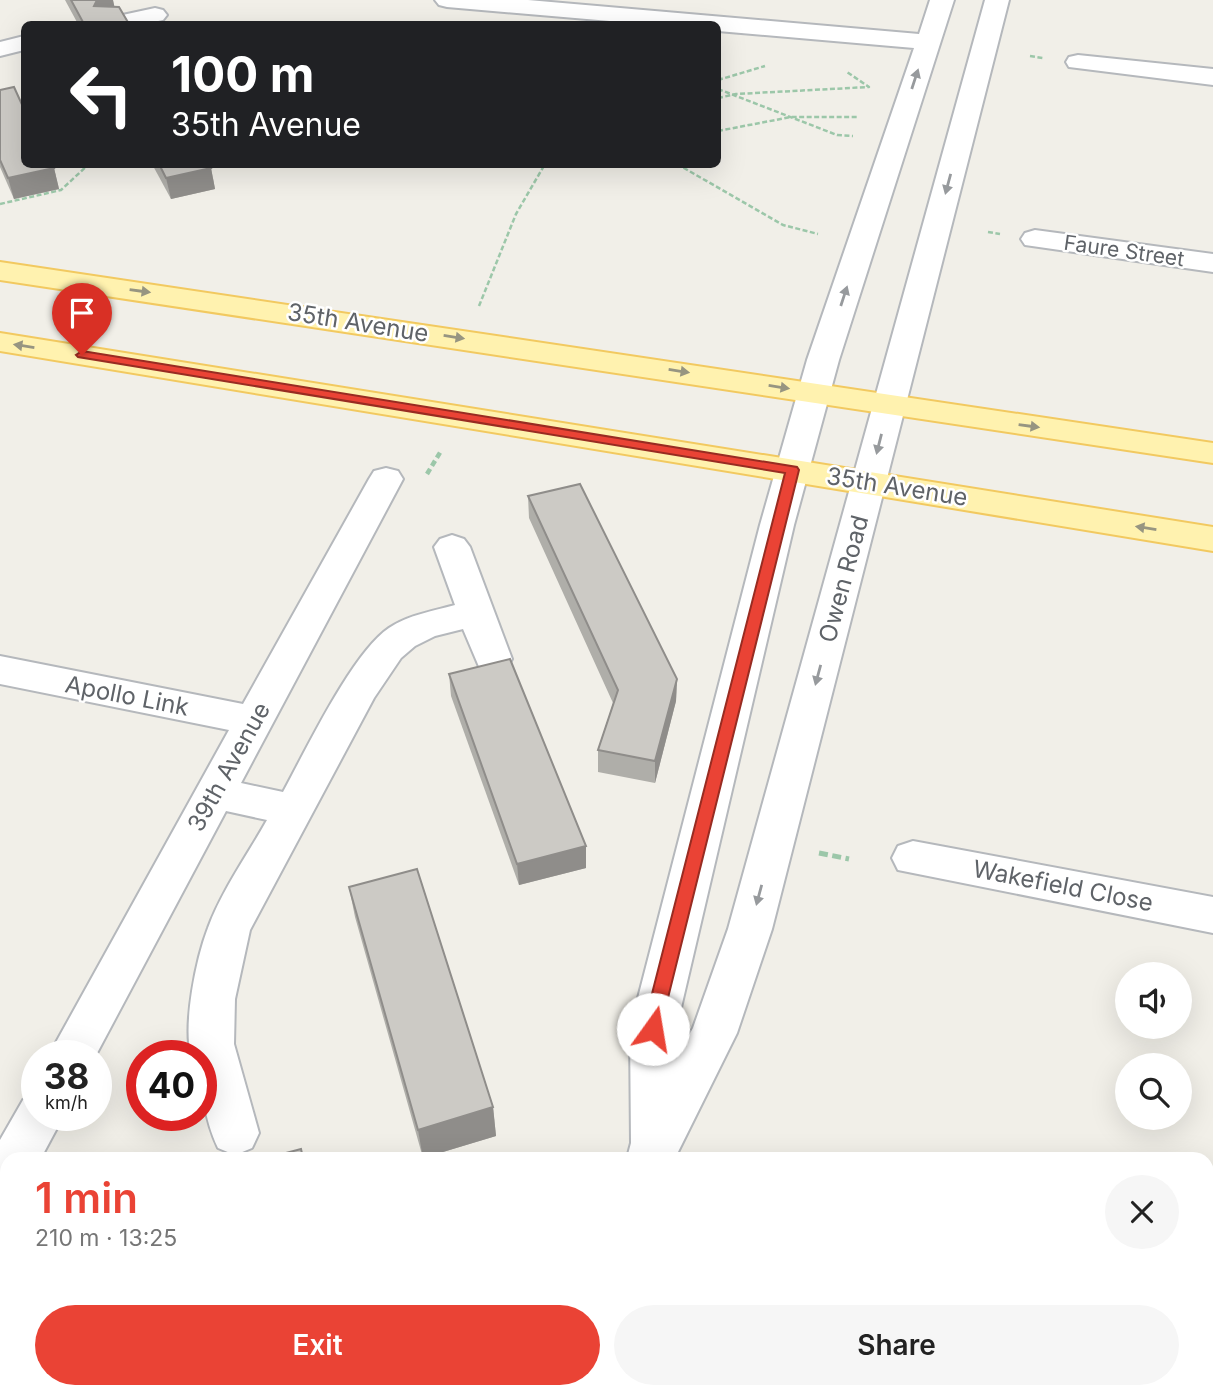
<!DOCTYPE html>
<meta charset="utf-8">
<style>
:root{--surface:#fff;--page:#f6f6f6;--text:#222;--muted:#767676;--accent:#ea4335}
body{margin:0;font-family:Inter,sans-serif;background:var(--page);color:var(--text);height:100vh;display:flex;flex-direction:column;font-size:26px;white-space:nowrap}
*{box-sizing:border-box;margin:0}
p{font-size:23px;color:var(--muted)}
.icon{flex:none;width:38px;height:38px;fill:none;stroke:currentColor;stroke-width:2;stroke-linecap:round;stroke-linejoin:round}
.map{position:relative;flex:1;overflow:hidden}
.details{position:absolute;left:0px;top:1152px;width:1214px;height:247px;display:flex;flex-direction:column;background:var(--surface);border-radius:21px 21px 0 0;box-shadow:0 7px 28px #0002}
.details>*{flex:none}
.banner{position:absolute;left:21px;top:21px;width:700px;height:147px;border-radius:10px;box-shadow:0 7px 28px #0002;background:#202124;color:#fff;overflow:hidden}
.controls{position:absolute;left:1115px;top:962px;display:grid;gap:14px}
.controls a{display:grid;place-items:center;width:77px;height:77px;border-radius:50%;background:var(--surface);box-shadow:0 7px 28px #0002;font-size:35px}
.speed{position:absolute;left:21px;top:1040px;display:flex;gap:14px;font-size:35px;font-weight:700;text-align:center}
.speed>*{display:grid;place-content:center;width:91px;height:91px;border-radius:50%;background:var(--surface);box-shadow:0 7px 28px #0002;line-height:1}
.speed small{font-size:18px;font-weight:400}
.speed .limit{border:10px solid #d22;background:#fff;color:#111}
.pin{position:absolute;display:grid;place-items:center;width:60px;height:60px;color:#fff;margin:-72px -30px;border-radius:50% 50% 50% 0;rotate:-45deg;box-shadow:0 0 7px #0007}
.pin .icon{rotate:45deg}
.me{position:absolute;width:77px;margin:-38px;rotate:13deg;stroke-linejoin:round;filter:drop-shadow(0 0 5px #0008)}
.turn{display:flex;align-items:center;gap:24px;height:147px;padding:0 35px;font-size:32px}
.turn .icon{width:91px;height:91px;stroke-width:2.5}
.turn b{display:block;font-size:49px;line-height:60px}
.round{display:grid;place-items:center;flex:none;width:74px;height:74px;border-radius:37px;background:var(--page)}
.headline{display:flex;align-items:center;justify-content:space-between;height:119px;padding:0 35px}
h1{font-size:42px;font-weight:600;line-height:52px;color:var(--accent)}
.action{display:flex;gap:14px;margin-top:auto;padding:14px 35px}
.action a{flex:1;height:80px;border-radius:42px;background:var(--accent);color:#fff;font-size:28px;font-weight:600;line-height:80px;text-align:center}
.action a+a{background:var(--page);color:var(--text)}
.map>svg:first-child{display:block}
.lines{fill:none;stroke-linecap:round;stroke-linejoin:round}
.minor-casing{stroke:#b5b8bc;stroke-width:4}
.major-casing{stroke:#f2c960;stroke-width:4}
.path-far2{stroke:#9cc7a9;stroke-width:2.5;stroke-dasharray:5 2.5;stroke-linecap:butt}
.path-far1{stroke:#9cc7a9;stroke-width:4.5;stroke-dasharray:6 3.5;stroke-linecap:butt}
.path{stroke:#9cc7a9;stroke-width:5;stroke-dasharray:9 4.5;stroke-linecap:butt}
.minor{fill:#fff;fill-rule:evenodd}
.major{fill:#fff2af;fill-rule:evenodd}
.wall{fill:#afaea9}
.shaded-wall{fill:#8f8d8a}
.building{fill:#cccac5;stroke:#8f8d8a;stroke-width:2}
.oneway{fill:#979a9d}
.oneway2{fill:#979581}
.route{fill:#ea4335;stroke:#982c22;stroke-width:2}
.labels{text-anchor:middle;stroke-width:5;stroke-linejoin:round;paint-order:stroke}
.far-street-label{font-size:21px;fill:#5f6368;stroke:#fff}
.street-label{font-size:24px;fill:#5f6368;stroke:#fff}
</style>
<div class="map">
<svg width="1213" height="1398" viewBox="0 0 1213 1398">
<rect width="100%" height="100%" fill="#f1efe8"/>
<g class="lines">
<g class="minor-casing">
<g id="minor">
<polygon points="435,0 528,0 919,34 930,0 954,0 839,360 794,525 676,1029 676,1058 693,1028 728,929 985,0 1009,0 772,929 737,1033 675,1158 627,1158 631,1143 630,1029 760,525 807,360 914,48 718,31 718,24 645,24 447,7 439,5"/>
<polygon points="155,8 163,10 167,15 163,20 144,24 100,24 104,19"/>
<polygon points="24,36 24,50 0,56 0,42"/>
<polygon points="1078,55 1213,69 1213,85 1069,67 1066,62 1069,57"/>
<polygon points="1035,230 1213,254 1213,272 1025,245 1021,239 1025,233"/>
<path d="M 386,468 L 398,471 L 403,479 L 241,783 L 283,792 C 306,750 352,653 389,628 C 408,615 433,611 455,605 L 434,547 L 440,539 L 452,535 L 464,539 L 470,547 L 512,659 L 506,669 L 493,672 L 480,669 L 463,629 L 435,636 L 415,646 L 401,658 L 374,698 L 250,930 L 235,999 L 234,1044 L 259,1133 L 252,1148 L 235,1155 L 218,1148 C 204,1118 201,1089 201,1055 L 191,1055 C 183,1024 196,959 208,928 C 221,892 248,854 267,820 L 226,811 L 96,1055 L 49,1055 L 229,730 L 0,684 L 0,656 L 243,704 L 369,479 L 374,471 Z"/>
<polygon points="913,841 1213,897 1213,933 898,870 892,858 898,846"/>
<polygon points="37,1095 37,1115 64,1115 41,1158 7,1158 7,1177 0,1174 0,1140 23,1100"/>
<rect x="97" y="1391" width="54" height="7"/>
<polygon points="563,1391 640,1391 643,1398 566,1398"/>
</g>
</g>
<g class="major-casing">
<g id="major">
<polygon points="0,262 1213,443 1213,463 0,280"/>
<polygon points="0,333 1213,527 1213,551 0,351"/>
</g>
</g>
<g class="path-far2">
<polyline points="1030,56 1043,58"/>
<polyline points="718,80 765,66"/>
<polyline points="718,89 837,135 853,136"/>
<polyline points="718,98 736,94 869,87 847,72"/>
<polyline points="718,131 791,117 859,117"/>
<polyline points="677,164 783,225 818,234"/>
<polyline points="0,204 61,190 89,164"/>
<polyline points="988,232 1000,234"/>
<polyline points="479,306 516,214 545,164"/>
</g>
<polyline class="path-far1" points="427,474 441,451"/>
<polyline class="path" points="819,853 849,859"/>
<use href="#minor" class="minor"/>
<use href="#major" class="major"/>
</g>
<g class="wall">
<polygon points="65,0 113,0 114,7 129,24 78,24"/>
<polygon points="0,90 54,168 59,189 14,199 0,167"/>
<polygon points="152,164 209,164 211,168 215,189 171,199"/>
<polygon points="528,496 677,679 676,701 655,783 598,772 598,750 613,703 529,518"/>
<polygon points="449,674 586,846 586,868 519,885 451,696"/>
<polygon points="349,887 493,1107 496,1136 423,1158 355,917"/>
</g>
<g class="shaded-wall">
<polygon points="97,0 113,0 116,14 94,6"/>
<polygon points="54,168 59,189 14,199 8,178"/>
<polygon points="211,168 215,189 171,199 166,178"/>
<polygon points="677,679 676,701 655,783 655,761"/>
<polygon points="586,846 586,868 519,885 517,864"/>
<polygon points="493,1107 496,1136 423,1158 418,1130"/>
</g>
<g class="building">
<polygon points="71,0 97,0 94,6 119,7 129,24 84,24"/>
<polygon points="14,87 24,109 24,164 52,164 54,168 8,178 0,160 0,90"/>
<polygon points="159,164 209,164 211,168 166,178"/>
<polygon points="580,484 677,679 655,761 598,750 618,690 528,496"/>
<polygon points="510,659 586,846 517,864 449,674"/>
<polygon points="417,869 493,1107 418,1130 349,887"/>
<polygon points="301,1149 303,1158 267,1158"/>
<polygon points="262,1391 355,1391 356,1398 263,1398"/>
</g>
<defs><path id="oneway-solid" d="M-6-.8H1V-3.2L6.5 0L1 3.2V.8H-6Z" transform="scale(1.75)"/></defs>
<g class="oneway">
<use href="#oneway-solid" transform="translate(915 79) rotate(-72)"/>
<use href="#oneway-solid" transform="translate(948 184) rotate(105)"/>
<use href="#oneway-solid" transform="translate(844 296) rotate(-72)"/>
<use href="#oneway-solid" transform="translate(879 444) rotate(104)"/>
<use href="#oneway-solid" transform="translate(818 675) rotate(105)"/>
<use href="#oneway-solid" transform="translate(759 895) rotate(105)"/>
</g>
<g class="oneway2">
<use href="#oneway-solid" transform="translate(140 291) rotate(8)"/>
<use href="#oneway-solid" transform="translate(454 337) rotate(9)"/>
<use href="#oneway-solid" transform="translate(24 346) rotate(-171)"/>
<use href="#oneway-solid" transform="translate(679 371) rotate(9)"/>
<use href="#oneway-solid" transform="translate(779 387) rotate(9)"/>
<use href="#oneway-solid" transform="translate(1029 426) rotate(8)"/>
<use href="#oneway-solid" transform="translate(1146 528) rotate(-171)"/>
</g>
<polygon class="route" points="82,351 797,467 799,470 659,1034 653,1037 646,1034 643,1029 785,473 78,357 76,355"/>
<g class="labels">
<g class="far-street-label">
<text transform="translate(1124 251) rotate(8)" y="7">Faure Street</text>
</g>
<g class="street-label">
<text transform="translate(358 323) rotate(9)" y="8">35th Avenue</text>
<text transform="translate(897 487) rotate(9)" y="8">35th Avenue</text>
<text transform="translate(844 579) rotate(-75)" y="8">Owen Road</text>
<text transform="translate(127 696) rotate(11)" y="8">Apollo Link</text>
<text transform="translate(229 767) rotate(-61)" y="8">39th Avenue</text>
<text transform="translate(1063 886) rotate(11)" y="8">Wakefield Close</text>
</g>
</g>
</svg>
<div class="controls">
<a><svg class="icon" aria-label="sound" viewBox="0 0 24 24"><path d="M4 9h4l5-4v14l-5-4H4zM17 9q2 3 0 6"/></svg></a>
<a><svg class="icon" aria-label="search" viewBox="0 0 24 24"><circle cx="10" cy="10" r="6"/><path d="M15 15l6 6"/></svg></a>
</div>
<div class="speed"><div>38<small>km/h</small></div><div class="limit">40</div></div>
<div class="pin" style="left:82px;top:355px;background:#d93025"><svg class="icon" aria-label="arrive" viewBox="0 0 24 24"><path d="M6 21V4h12l-3 4 3 4H6"/></svg></div>
<svg class="me" style="left:653px;top:1029px" viewBox="-20 -20 40 40"><circle r="19" fill="#fff"/><path d="M0-13L10 11 0 6-10 11z" fill="#ea4335"/></svg>
<div class="banner">
<div class="turn"><svg class="icon" aria-label="left" viewBox="0 0 24 24"><path d="M17 20v-9H6M10 6l-5 5 5 5"/></svg><div><b>100 m</b>35th Avenue</div></div>
</div>
<section class="details">
<div class="headline"><div><h1>1 min</h1><p>210 m · 13:25</p></div><a class="round"><svg class="icon" aria-label="close" viewBox="0 0 24 24"><path d="M6 6l12 12M18 6L6 18"/></svg></a></div>
<div class="action"><a>Exit</a><a>Share</a></div>
</section>
</div>
